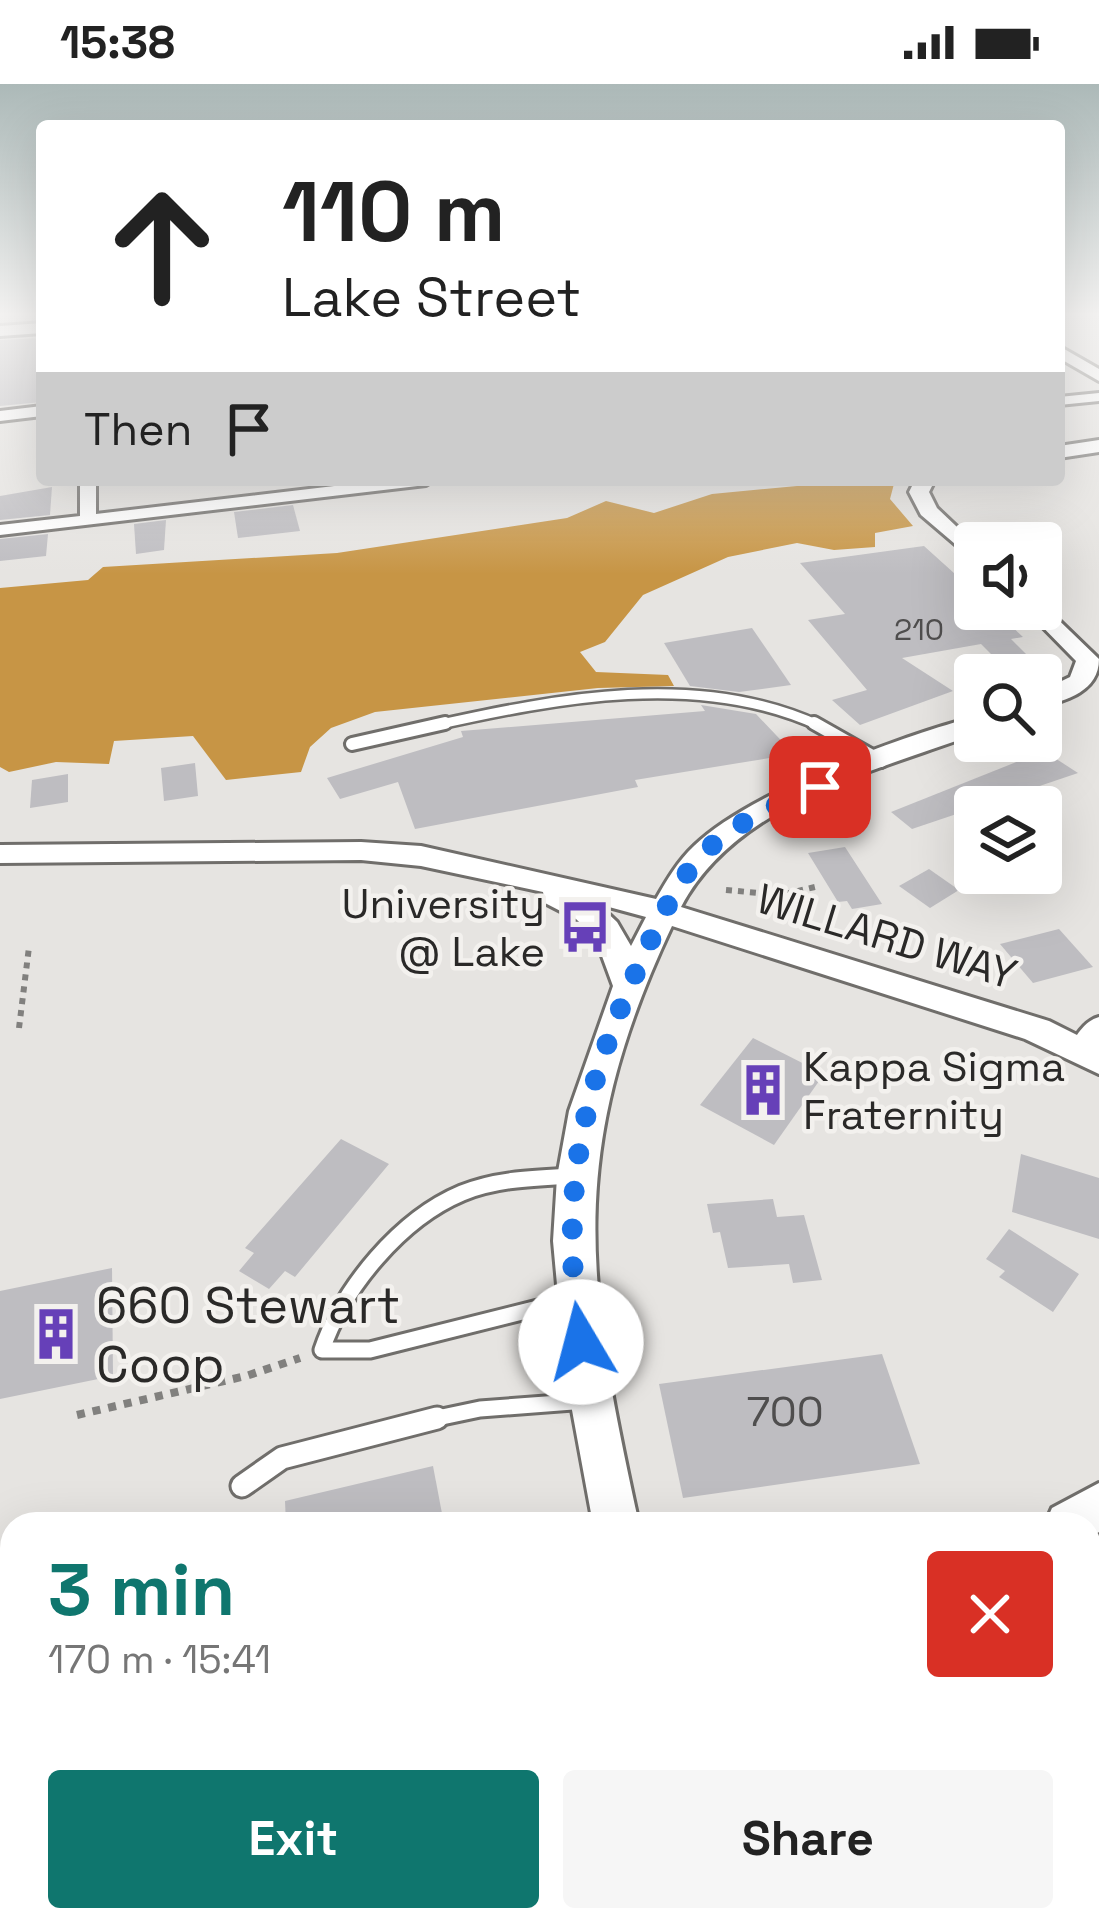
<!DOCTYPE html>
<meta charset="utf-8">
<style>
:root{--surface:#fff;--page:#f6f6f6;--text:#222;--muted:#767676;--accent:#0f766e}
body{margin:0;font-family:"Space Grotesk",sans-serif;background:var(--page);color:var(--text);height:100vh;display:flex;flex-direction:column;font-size:45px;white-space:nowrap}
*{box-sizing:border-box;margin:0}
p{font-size:39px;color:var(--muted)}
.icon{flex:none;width:66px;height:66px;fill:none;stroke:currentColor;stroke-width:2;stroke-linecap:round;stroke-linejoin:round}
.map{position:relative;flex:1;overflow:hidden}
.drawer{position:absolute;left:0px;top:1428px;width:1101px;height:420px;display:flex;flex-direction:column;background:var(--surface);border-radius:36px 36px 0 0;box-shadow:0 12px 48px #0002}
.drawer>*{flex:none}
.guide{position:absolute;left:36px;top:36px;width:1029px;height:366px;border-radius:12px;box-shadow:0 12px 48px #0002;background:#fff;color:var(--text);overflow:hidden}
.controls{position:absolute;left:954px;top:438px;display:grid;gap:24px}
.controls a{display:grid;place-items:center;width:108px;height:108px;border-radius:12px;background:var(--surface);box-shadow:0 12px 48px #0002;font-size:60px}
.pin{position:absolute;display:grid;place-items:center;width:102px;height:102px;color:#fff;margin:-51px;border-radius:24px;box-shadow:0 6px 18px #0006}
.me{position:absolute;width:132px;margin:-66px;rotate:352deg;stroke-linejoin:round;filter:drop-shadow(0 0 9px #0008)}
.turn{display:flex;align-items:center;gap:42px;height:252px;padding:0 48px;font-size:54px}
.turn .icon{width:156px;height:156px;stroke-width:2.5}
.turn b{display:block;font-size:84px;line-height:102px}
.then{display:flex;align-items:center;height:114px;padding:0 48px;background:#0003;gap:24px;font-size:45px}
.round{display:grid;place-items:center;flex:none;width:126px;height:126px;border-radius:12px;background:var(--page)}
.summary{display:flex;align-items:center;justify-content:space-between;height:204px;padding:0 48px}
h1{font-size:72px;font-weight:700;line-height:90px;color:var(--accent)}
.cta{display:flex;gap:24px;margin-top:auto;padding:24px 48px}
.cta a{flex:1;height:138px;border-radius:12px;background:var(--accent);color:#fff;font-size:48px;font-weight:700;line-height:138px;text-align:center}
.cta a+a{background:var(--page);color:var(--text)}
.status{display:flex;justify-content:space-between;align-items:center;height:84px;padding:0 60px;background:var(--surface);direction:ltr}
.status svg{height:33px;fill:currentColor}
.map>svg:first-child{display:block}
.forest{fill:#c79545}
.building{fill:#bebdc1}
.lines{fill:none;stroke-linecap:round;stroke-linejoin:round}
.service-far3-casing{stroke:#706e6b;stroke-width:14}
.service-far2-casing{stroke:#706e6b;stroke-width:18}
.service-far1-casing{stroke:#706e6b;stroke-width:21}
.service-casing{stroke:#706e6b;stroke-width:27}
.minor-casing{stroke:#706e6b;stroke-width:6}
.tertiary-casing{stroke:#706e6b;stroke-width:6}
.path-far2{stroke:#81807e;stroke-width:6;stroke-dasharray:6 6;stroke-linecap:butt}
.path-far1{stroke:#81807e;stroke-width:8;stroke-dasharray:8 8;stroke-linecap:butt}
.path{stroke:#81807e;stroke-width:9;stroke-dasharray:9 9;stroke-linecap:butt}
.service-far3{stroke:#fff;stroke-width:9}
.service-far2{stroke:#fff;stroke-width:12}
.service-far1{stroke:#fff;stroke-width:15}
.service{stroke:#fff;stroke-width:21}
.minor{fill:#fff;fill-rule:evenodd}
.tertiary{fill:#fff;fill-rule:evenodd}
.route{stroke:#1a73e8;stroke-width:21;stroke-dasharray:0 37.8}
.labels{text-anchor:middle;stroke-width:9;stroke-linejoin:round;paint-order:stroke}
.far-number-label{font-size:30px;fill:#4f4e4e}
.poi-label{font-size:42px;fill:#2a2928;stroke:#f3f1ee;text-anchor:end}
.street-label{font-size:42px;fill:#2a2928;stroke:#f3f1ee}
.near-number-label{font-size:42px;fill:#4f4e4e}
.near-poi-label{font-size:51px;fill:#2a2928;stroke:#f3f1ee;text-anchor:start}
</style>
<div class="status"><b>15:38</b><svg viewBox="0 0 49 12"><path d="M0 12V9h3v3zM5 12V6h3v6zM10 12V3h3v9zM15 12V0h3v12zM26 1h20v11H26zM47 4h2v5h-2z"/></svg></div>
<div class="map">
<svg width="1099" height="1848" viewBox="0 0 1099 1848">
<rect width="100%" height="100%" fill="#e6e4e1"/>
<polygon class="forest" points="799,396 895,396 890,415 913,442 875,449 875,463 834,466 797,459 728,473 643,511 605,558 580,568 596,588 668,591 674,602 598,604 375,628 331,644 310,663 301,688 226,696 193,652 114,657 109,680 56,678 9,688 0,683 0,504 88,496 103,483 337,469 567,434 606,417 654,429 712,410 797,402"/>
<g class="building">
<polygon points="42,254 42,318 0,322 0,256"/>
<polygon points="52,403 50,431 0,436 0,412"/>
<polygon points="293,421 300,447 238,454 234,428"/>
<polygon points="166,436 164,466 136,470 134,440"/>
<polygon points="48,450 46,472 0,477 0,455"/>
<polygon points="924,462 975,508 975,525 993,525 1023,553 1011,555 1036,580 1006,585 981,560 902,574 953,607 860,641 832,616 867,606 808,536 845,530 800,479"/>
<polygon points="752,544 791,601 739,608 690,602 664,559"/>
<polygon points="701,621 756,630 794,670 635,696 638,703 415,745 398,698 340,715 327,694 463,653 461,647 705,627"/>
<polygon points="1044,667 1078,689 912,745 891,728"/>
<polygon points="195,679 198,712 164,717 161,684"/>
<polygon points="68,690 68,718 30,724 32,696"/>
<polygon points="845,763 882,820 852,825 847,817 838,818 808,769"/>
<polygon points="929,785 959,806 930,824 899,802"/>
<polygon points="1059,845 1093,883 1033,899 1000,860"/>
<polygon points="753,954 824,990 774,1061 700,1021"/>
<polygon points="341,1055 389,1080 295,1193 285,1187 269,1205 239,1187 254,1169 245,1164"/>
<polygon points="1021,1070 1099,1094 1099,1155 1012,1128"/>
<polygon points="773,1115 777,1133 804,1131 822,1196 793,1199 789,1180 728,1184 720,1148 713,1149 707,1120"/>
<polygon points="1009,1145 1079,1190 1053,1228 999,1193 1005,1187 986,1175"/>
<polygon points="112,1184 113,1292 0,1315 0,1207"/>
<polygon points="882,1270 920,1380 683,1414 659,1300"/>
<polygon points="433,1382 444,1440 286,1440 285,1417"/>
</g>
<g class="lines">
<g class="service-far3-casing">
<path id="service-far3" d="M 432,642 C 558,614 699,586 820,642"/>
</g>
<g class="service-far2-casing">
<g id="service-far2">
<polyline points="814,639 881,677"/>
<polyline points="352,660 445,639"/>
</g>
</g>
<g class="service-far1-casing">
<g id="service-far1">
<path d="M 572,1092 C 535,1094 496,1095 462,1109 C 400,1135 343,1204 322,1266 L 370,1266 L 574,1215"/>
<polyline points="423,1337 480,1325 586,1317"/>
</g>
</g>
<g class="service-casing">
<polyline id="service" points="242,1402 282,1374 437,1334"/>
</g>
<g class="minor-casing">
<g id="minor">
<polygon points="1099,309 1099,317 1059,321 1059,313"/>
<polygon points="80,396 96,396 96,430 385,396 434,396 426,401 0,451 0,441 80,432"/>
<path d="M 1099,933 L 1099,964 L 1092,974 L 1072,974 L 1068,966 C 1075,953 1084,937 1099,933 Z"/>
</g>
</g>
<g class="tertiary-casing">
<g id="tertiary">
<polygon points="42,239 42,249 0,252 0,242"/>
<polygon points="1059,262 1099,285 1099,297 1059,274"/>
<polygon points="42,322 42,332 0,337 0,327"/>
<polygon points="1099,356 1099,368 1059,374 1059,362"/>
<polygon points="915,396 935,396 929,408 937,424 975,460 975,477 921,431 909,408"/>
<path d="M 1041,519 L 1099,575 C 1099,607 1067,616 1041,623 L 1041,607 L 1070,593 L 1076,577 L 1025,525 L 1041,525 Z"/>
<path d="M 975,633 L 975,650 C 873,688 736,719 681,823 L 1049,937 L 1099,962 L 1099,990 L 1025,955 L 672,842 C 564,1071 587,1201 639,1440 L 593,1440 L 565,1288 L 553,1157 L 557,1093 L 569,1027 L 613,902 L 595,853 L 576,835 L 545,819 L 543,808 L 421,782 L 361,776 L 0,779 L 0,761 L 361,758 L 421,762 L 656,815 C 667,796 678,777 694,762 C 747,710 902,651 975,633 ZM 598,820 L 646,833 L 631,862 L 617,838 Z"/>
<polygon points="1099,1399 1099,1448 1089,1454 1089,1440 1045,1440 1052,1424"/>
<polygon points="12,1710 12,1764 0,1767 0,1713"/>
<polygon points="666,1836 722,1836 724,1848 668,1848"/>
</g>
</g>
<g class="path-far2">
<polyline points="726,806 781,811 819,802"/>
<polyline points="19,944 29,863"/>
</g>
<polyline class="path-far1" points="77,1331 246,1292 300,1274"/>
<polyline class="path" points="138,1848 139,1836"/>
<use href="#service-far3" class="service-far3"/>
<use href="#service-far2" class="service-far2"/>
<use href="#service-far1" class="service-far1"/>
<use href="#service" class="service"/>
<use href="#minor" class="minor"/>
<use href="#tertiary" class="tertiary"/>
</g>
<linearGradient id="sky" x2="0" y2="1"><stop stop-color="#acb9b8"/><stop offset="0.47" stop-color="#f4f3f2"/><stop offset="1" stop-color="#f4f3f2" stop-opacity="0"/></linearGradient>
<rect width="1099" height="490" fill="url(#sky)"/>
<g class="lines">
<path class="route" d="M 581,1258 C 558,1114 581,1007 642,875 C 661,834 679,789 715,759 C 745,734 783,717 820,703"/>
</g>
<defs>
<g id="bus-bare" transform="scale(4.14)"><path d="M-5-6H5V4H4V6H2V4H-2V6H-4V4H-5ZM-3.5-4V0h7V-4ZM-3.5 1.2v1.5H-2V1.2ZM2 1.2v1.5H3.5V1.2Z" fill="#6640b8" stroke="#f3f1ee" stroke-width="2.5" paint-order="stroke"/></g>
<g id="building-bare" transform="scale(4.14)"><path d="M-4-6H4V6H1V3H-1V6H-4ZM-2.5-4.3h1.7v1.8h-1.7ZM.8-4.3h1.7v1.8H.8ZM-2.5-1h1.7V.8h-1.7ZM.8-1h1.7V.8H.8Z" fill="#6640b8" stroke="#f3f1ee" stroke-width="2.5" paint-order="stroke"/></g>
</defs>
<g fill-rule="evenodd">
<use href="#bus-bare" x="585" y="843"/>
<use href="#building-bare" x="763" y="1006"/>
<use href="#building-bare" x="56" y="1250"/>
</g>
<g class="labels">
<g class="far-number-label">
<text x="919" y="556">210</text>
</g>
<g class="poi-label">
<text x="545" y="834">University<tspan x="545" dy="48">@ Lake</tspan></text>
<text x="803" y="997" text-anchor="start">Kappa Sigma<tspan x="803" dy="48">Fraternity</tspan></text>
</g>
<g class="street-label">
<text transform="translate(887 852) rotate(17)" y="15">WILLARD WAY</text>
</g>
<g class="near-number-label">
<text x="785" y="1342">700</text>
</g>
<g class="near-poi-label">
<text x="96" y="1239">660 Stewart<tspan x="96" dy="59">Coop</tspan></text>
</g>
</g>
</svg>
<div class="controls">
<a><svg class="icon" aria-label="sound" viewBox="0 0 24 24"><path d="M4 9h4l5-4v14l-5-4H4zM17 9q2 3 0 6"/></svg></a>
<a><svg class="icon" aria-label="search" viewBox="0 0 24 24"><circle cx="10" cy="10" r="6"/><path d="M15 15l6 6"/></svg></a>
<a><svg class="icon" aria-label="layers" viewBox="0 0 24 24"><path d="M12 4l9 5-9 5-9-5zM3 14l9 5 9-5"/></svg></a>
</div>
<div class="pin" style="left:820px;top:703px;background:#d93025"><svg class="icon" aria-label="arrive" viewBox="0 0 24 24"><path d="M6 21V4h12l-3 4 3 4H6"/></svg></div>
<svg class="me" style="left:581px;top:1258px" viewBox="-20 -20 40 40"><circle r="19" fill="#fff"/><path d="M0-13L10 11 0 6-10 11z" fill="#1a73e8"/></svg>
<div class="guide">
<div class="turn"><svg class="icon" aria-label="ahead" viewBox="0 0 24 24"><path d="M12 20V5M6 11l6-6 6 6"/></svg><div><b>110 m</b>Lake Street</div></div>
<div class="then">Then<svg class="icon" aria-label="arrive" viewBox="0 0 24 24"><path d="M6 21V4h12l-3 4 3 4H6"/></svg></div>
</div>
<section class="drawer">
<div class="summary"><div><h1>3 min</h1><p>170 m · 15:41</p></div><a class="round" style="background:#d93025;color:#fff"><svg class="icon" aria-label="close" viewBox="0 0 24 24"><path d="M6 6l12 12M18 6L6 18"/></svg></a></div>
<div class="cta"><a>Exit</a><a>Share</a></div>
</section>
</div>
